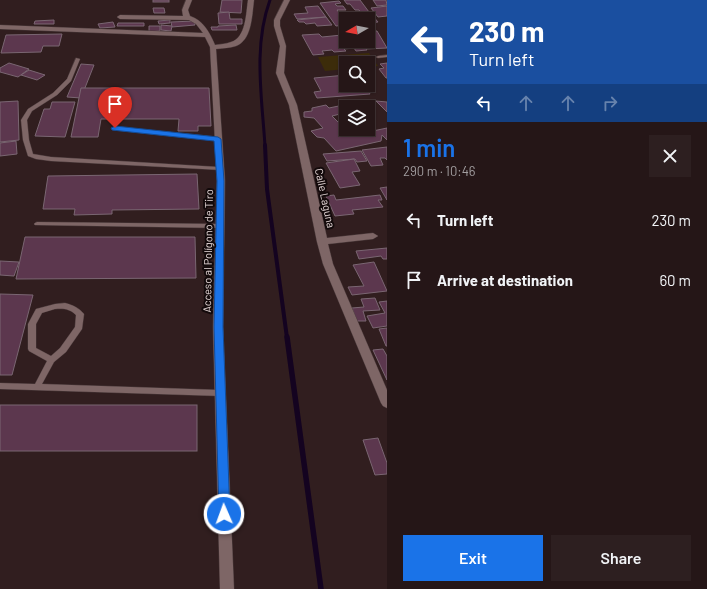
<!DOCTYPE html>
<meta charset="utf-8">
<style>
:root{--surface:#251617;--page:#2d1f20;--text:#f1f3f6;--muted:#a39fa1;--line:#423536;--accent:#1a73e8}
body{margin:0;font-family:Barlow,sans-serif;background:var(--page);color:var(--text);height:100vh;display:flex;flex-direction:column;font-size:15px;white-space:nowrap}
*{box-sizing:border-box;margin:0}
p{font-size:13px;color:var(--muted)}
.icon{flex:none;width:22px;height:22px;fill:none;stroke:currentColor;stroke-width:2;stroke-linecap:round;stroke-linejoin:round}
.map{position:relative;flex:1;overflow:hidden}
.side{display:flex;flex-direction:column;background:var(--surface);width:320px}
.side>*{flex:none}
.hud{background:#1a4fa0;color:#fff;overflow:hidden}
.needle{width:26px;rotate:261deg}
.fabs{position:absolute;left:339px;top:12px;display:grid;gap:8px}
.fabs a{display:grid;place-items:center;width:36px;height:36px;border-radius:0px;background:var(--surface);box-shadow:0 1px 3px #0004,0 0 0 1px var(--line);font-size:20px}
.pin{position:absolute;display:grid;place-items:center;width:34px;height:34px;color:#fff;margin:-41px -17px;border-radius:50% 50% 50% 0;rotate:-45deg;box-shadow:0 0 4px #0007}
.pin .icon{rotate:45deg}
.me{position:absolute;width:44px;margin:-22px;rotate:358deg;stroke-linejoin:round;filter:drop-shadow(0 0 3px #0008)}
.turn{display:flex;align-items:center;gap:14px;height:84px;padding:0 16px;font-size:18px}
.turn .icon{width:52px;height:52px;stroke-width:2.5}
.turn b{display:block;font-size:28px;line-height:34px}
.lanes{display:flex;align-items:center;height:38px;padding:0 16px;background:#0003;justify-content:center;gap:20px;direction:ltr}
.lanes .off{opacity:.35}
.round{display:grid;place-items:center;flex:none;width:42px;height:42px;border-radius:0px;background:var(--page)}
.head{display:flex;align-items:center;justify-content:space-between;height:68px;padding:0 16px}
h1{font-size:24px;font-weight:600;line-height:30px;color:var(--accent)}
.action{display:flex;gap:8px;margin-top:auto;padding:8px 16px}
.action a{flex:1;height:46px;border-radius:0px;background:var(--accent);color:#fff;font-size:16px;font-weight:600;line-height:46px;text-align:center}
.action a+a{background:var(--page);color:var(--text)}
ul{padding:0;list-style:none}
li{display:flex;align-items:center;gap:12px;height:60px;padding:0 16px}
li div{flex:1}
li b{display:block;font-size:15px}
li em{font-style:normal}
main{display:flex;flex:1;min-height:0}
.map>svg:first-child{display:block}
.green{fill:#3c2c0a}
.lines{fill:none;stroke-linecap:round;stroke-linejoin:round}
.stream-far2{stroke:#140320;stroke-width:3}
.stream-far1{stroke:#140320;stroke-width:4}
.stream{stroke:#140320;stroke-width:5.5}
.building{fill:#5c374e;stroke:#7a6672}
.service-casing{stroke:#49393a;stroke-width:1}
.minor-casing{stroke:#49393a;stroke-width:1}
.service{fill:#7e6666;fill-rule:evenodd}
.minor{fill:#7e6666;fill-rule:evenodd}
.route{fill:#1a73e8;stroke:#114b97}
.labels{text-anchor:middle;stroke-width:4;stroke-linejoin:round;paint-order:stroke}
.street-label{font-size:11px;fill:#e6d8d8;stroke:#130a0b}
</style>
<main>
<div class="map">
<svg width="387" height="589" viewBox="0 0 387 589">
<rect width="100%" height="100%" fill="#311e1f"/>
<polygon class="green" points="369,53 378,66 368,67 368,63 346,63 346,69 325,71 318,57"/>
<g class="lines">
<path class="stream-far2" d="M 265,146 C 262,98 253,46 270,0"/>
<polyline class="stream-far1" points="265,145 267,189 287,338"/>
<polyline class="stream" points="287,337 321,589"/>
</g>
<g class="building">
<rect x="153" y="0" width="16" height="2"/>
<polygon points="222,0 242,0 241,13 220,12"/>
<polygon points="344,0 360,0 369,12 361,13 359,10 355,10 350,4 347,4"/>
<polygon points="373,0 386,0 387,5 377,6"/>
<polygon points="339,1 341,3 335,4 337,6 343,6 346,10 337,10 344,19 346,19 346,25 336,26 320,3"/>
<polygon points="318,6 326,17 297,19 294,14 308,13 305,7"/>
<polygon points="387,6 387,16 378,17 371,8"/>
<polygon points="153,8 164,8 165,13 154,13"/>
<polygon points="229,12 230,19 242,19 242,24 219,24 218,13"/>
<polygon points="371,14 378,22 368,23 368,19 346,19 362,18 360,15"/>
<polygon points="326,17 332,25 317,26 315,23 306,24 304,22 299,22 297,20"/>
<polygon points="54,20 54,24 34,24 35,21"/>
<polygon points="170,20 170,23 159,24 158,21"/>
<polygon points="194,21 195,25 172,27 171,22"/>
<polygon points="113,22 115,27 100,28 98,24"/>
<polygon points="118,23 144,23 144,26 117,26"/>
<polygon points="161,25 172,26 171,31 161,30"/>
<polygon points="236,25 237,30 212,30 211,27 218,27 218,26"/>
<polygon points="149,26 160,26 160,31 149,32"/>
<polygon points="368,31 377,31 387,48 366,49 362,41 368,41"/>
<polygon points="62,34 59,46 43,46 41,52 1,53 6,35"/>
<polygon points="319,34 322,37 342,35 346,41 360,41 367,50 356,51 354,48 344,49 346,51 334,52 332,50 322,51 324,54 313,55 302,35"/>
<polygon points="9,63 29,69 18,77 0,72 0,68"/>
<polygon points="387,63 387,78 386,78 379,69 384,68 380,64"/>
<polygon points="81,64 94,65 81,98 67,97"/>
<polygon points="29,70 45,75 37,80 21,75"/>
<polygon points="346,75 346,85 365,85 370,94 317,98 314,92 321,91 314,78"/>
<polygon points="81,88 209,88 211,126 198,126 198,131 178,131 179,119 101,119 98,137 71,137"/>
<polygon points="18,101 19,140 0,142 0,102"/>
<polygon points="376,101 387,102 387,112"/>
<polygon points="52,102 75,102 65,137 35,136 44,109 50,109"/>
<polygon points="358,102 363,107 346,107 346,117 343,118 340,114 332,116 347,131 350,132 354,135 387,128 387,140 382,135 381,141 336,151 324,138 317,137 311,131 323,128 314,118 304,117 304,112 312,111 312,108 326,105 329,108"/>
<polygon points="372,125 375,129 353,131 351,129 368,129 368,126"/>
<polygon points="16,141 17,154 0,156 0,143"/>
<polygon points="387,147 387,160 385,158 380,158 383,165 371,166 362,150"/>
<polygon points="361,151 367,161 357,162 355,159 327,161 323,154"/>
<polygon points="354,159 360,171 352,172 360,185 340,188 326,163"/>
<polygon points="197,174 199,209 112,210 112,214 74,215 75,209 43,209 48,176"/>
<polygon points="387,187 387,200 380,188"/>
<polygon points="334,195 336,200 380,195 382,200 378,200 383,207 352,210 354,214 335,216 326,196"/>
<polygon points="25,237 195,237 196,278 16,279"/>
<polygon points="387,248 387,259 383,259 381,256 359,259 356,251"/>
<polygon points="0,261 19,262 14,276 0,275"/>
<polygon points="374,262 387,291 352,295 348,287 364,286 353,265"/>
<polygon points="0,294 33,295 12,375 0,375"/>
<polygon points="375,298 380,310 363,311 366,321 357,321 352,308 364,307 361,299"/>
<polygon points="387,301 387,326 373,328 367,316 385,313 379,302"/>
<polygon points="387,328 387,346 386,346 379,329"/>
<polygon points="383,349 387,356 387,380 373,350"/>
<rect x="0" y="405" width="197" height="46"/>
<polygon points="378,438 387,463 387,474 375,475 363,440"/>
</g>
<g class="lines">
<g class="service-casing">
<g id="service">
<polygon points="387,55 387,57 378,58 376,57 378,56"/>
<polygon points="76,58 80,59 71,81 57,95 32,111 27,120 29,140 33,154 51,157 219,167 221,168 221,170 51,161 36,159 28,156 23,140 21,120 28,109 53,93 67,79"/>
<polygon points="115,127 218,137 221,139 218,141 113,130 112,129"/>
<polygon points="37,222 220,224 223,226 220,228 35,225 34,224 35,223"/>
<path d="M 65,303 C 73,305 79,308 84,314 L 82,329 L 66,352 L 54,362 L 42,384 L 220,390 L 223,391 L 224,393 L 223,395 L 220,396 L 0,389 L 0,383 L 35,384 L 47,361 L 29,351 L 28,349 L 28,324 L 36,309 L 55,304 ZM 55,309 C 64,308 70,309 76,315 L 75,327 L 60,348 L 51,356 L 36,348 L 36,324 L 42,313 Z"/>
</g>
</g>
<g class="minor-casing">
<g id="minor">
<path d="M 186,0 L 192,0 L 188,10 L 190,16 C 203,20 210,33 215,45 C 220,44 226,44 231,42 C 246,38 246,13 248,0 L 254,0 C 252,15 252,40 236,46 C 230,48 223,48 216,49 L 225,181 L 223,327 L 234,589 L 220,589 L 213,327 L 217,181 L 210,47 L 205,37 L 0,29 L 0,25 L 203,33 L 196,24 L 189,20 L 120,19 L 117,17 L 120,15 L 183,16 L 182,10 Z"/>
<polygon points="284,0 290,0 280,20 280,26 286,46 284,73 297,105 327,238 373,233 378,236 373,239 328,244 333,264 387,390 387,408 383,406 381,403 323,264 317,242 289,105 276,73 280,46 274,26 274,20"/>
</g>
</g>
<use href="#service" class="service"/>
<use href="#minor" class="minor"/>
</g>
<polygon class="route" points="115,126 218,137 221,139 224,181 223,327 230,514 229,517 224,519 220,517 219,514 214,327 217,181 214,141 112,130 111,128"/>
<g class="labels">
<g class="street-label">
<text transform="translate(325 198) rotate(78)" y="4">Calle Laguna</text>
<text transform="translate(208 251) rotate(-89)" y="4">Acceso al Polígono de Tiro</text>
</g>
</g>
</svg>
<div class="fabs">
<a><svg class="needle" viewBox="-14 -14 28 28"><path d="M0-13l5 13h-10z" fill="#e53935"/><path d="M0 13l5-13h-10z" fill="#a39fa1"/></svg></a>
<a><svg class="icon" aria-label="search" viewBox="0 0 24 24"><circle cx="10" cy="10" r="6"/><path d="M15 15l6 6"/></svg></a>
<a><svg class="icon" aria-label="layers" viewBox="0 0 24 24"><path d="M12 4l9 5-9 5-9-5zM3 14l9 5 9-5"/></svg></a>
</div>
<div class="pin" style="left:115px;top:128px;background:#d93025"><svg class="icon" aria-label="arrive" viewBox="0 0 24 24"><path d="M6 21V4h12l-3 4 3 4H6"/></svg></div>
<svg class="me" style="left:224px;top:514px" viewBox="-20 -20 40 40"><circle r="17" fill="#1a73e8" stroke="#fff" stroke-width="3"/><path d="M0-11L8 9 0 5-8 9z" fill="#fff"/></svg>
</div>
<section class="side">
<div class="hud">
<div class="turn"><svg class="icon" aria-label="left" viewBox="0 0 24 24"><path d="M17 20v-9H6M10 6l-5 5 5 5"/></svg><div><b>230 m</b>Turn left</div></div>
<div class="lanes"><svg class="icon" aria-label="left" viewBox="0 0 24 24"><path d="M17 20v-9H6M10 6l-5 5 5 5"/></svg><svg class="icon off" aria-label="ahead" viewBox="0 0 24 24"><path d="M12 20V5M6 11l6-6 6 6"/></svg><svg class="icon off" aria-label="ahead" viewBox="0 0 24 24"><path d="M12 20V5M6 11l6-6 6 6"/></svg><svg class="icon off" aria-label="right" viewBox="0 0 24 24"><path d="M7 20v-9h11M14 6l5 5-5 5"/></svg></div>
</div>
<div class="head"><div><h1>1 min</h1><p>290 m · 10:46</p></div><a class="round"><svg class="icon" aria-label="close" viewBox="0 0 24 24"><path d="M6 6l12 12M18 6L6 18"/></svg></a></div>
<ul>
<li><svg class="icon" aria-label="left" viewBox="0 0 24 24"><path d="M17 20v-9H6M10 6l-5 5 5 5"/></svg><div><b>Turn left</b></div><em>230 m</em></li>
<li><svg class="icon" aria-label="arrive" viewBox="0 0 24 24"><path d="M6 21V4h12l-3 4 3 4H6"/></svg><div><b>Arrive at destination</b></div><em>60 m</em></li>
</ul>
<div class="action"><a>Exit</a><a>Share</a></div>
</section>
</main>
